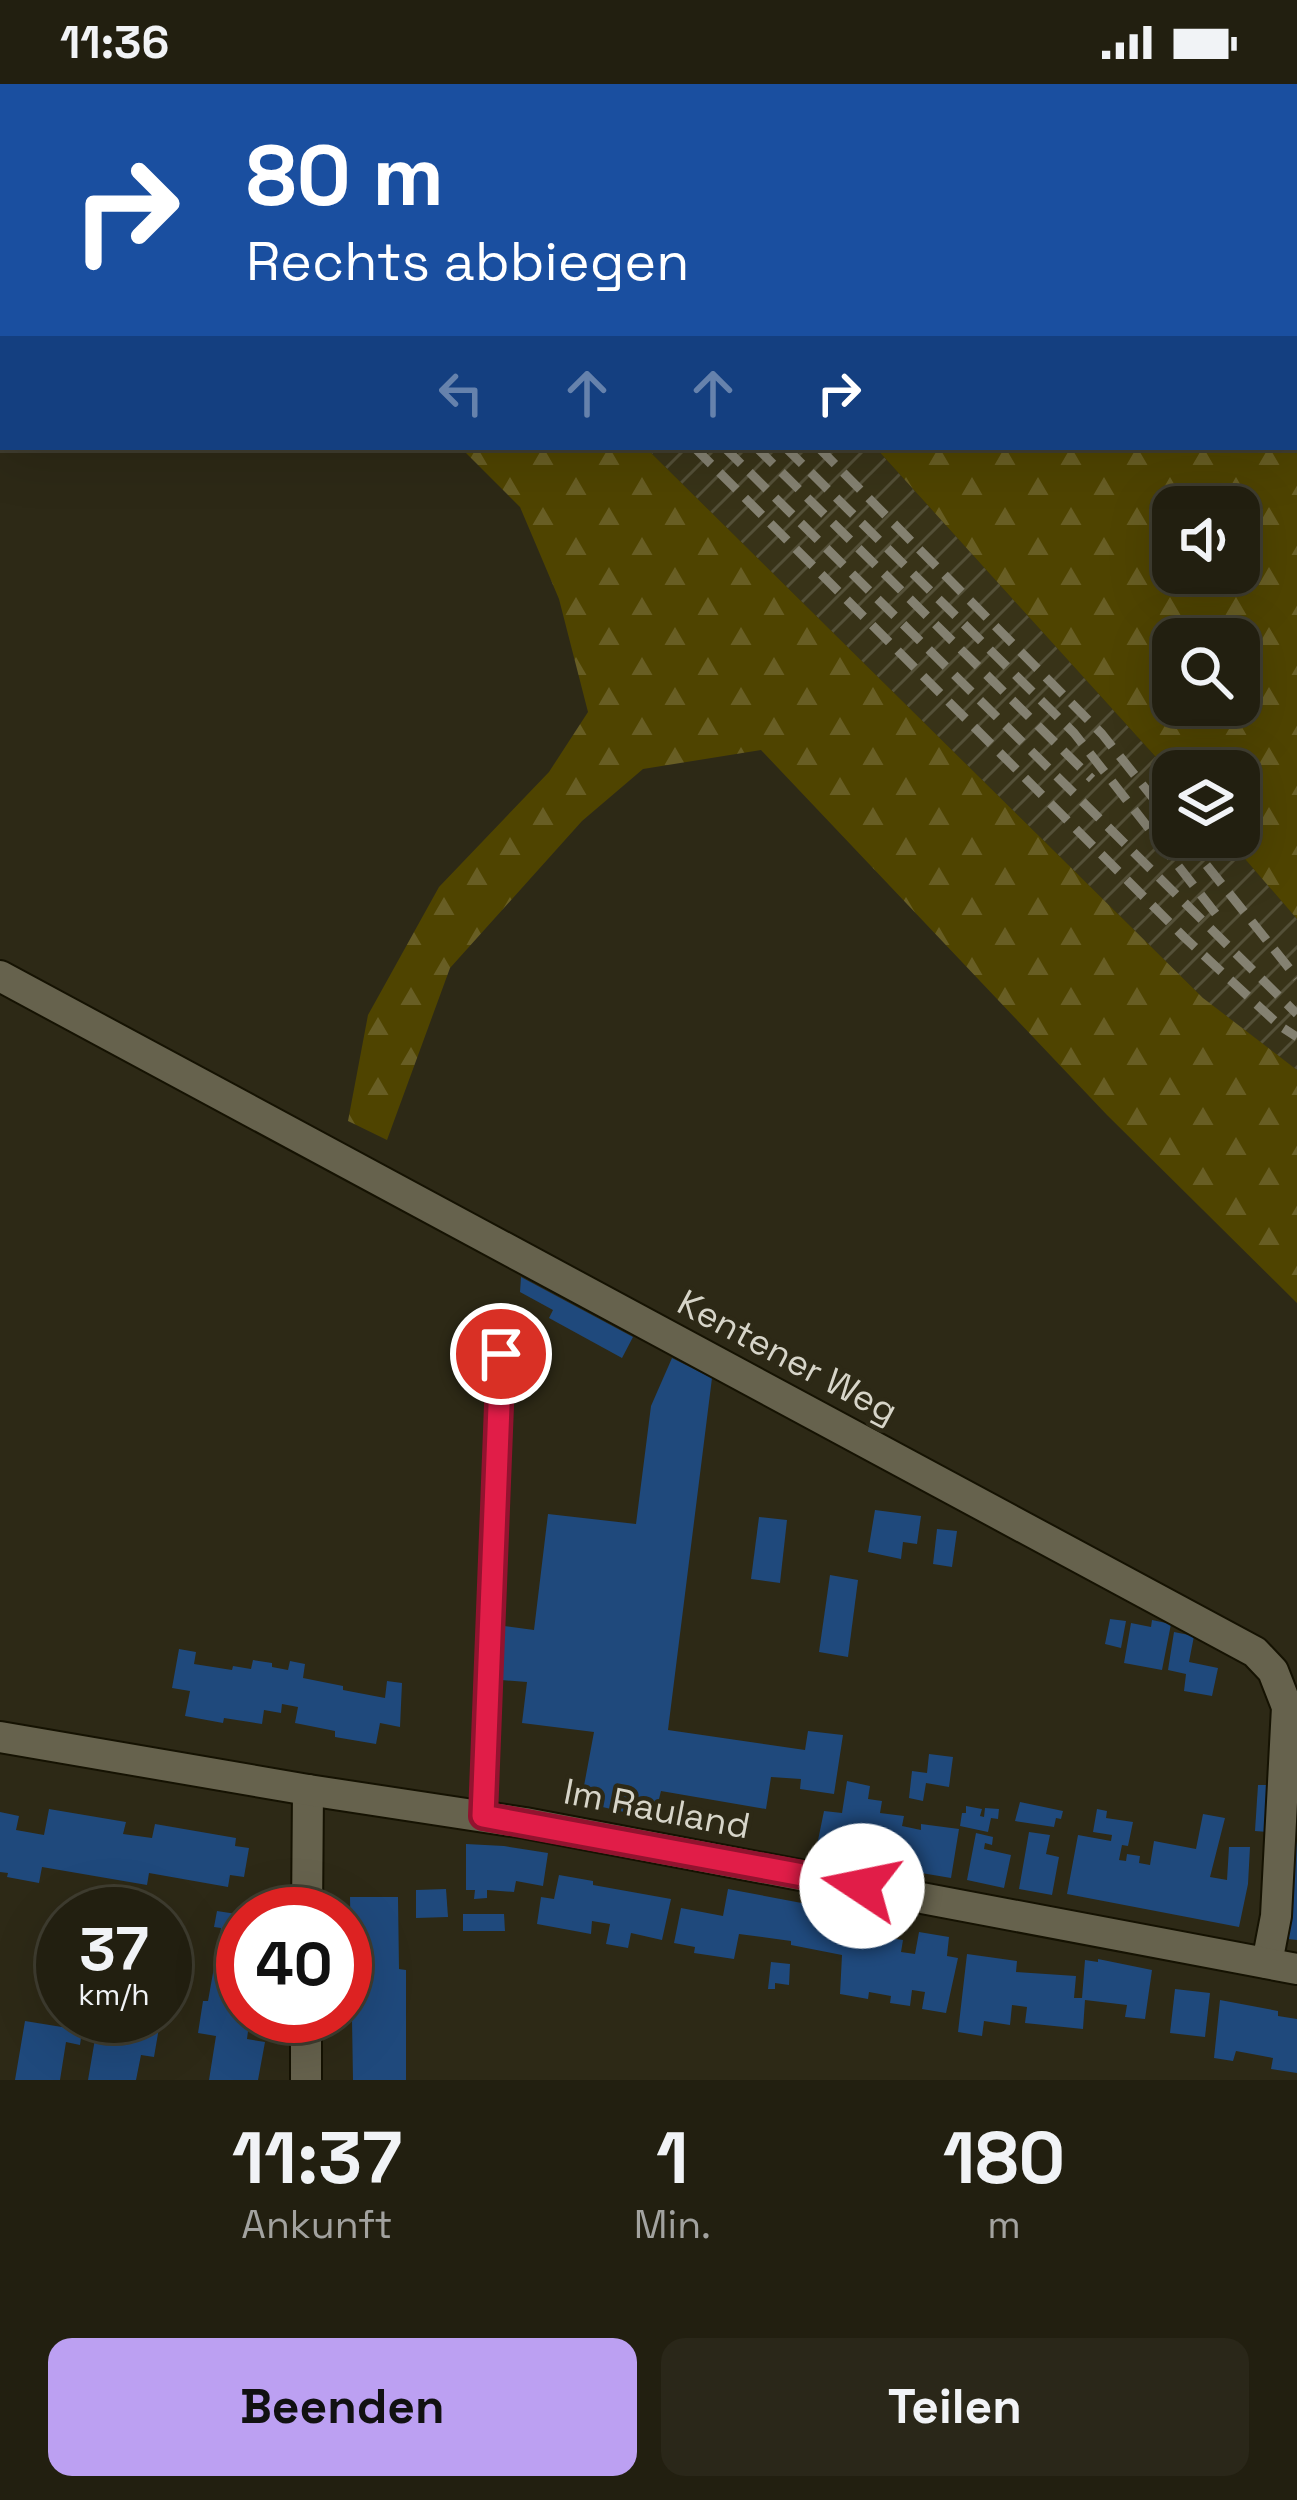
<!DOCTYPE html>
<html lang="de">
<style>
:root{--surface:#221f10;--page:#2a2719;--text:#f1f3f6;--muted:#a2a29f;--line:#3f3d30;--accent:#bca0f2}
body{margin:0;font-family:"Space Grotesk",sans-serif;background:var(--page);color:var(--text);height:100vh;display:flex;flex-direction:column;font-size:45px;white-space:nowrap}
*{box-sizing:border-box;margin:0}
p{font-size:39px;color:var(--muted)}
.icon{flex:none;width:66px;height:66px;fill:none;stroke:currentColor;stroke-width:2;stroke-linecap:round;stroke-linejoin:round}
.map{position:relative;height:1996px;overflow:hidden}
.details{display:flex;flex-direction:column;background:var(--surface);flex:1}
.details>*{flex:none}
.guide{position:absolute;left:0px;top:0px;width:1299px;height:366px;box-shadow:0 12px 48px #0002,0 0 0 3px var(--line);background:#1a4fa0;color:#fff;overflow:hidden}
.controls{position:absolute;left:1152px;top:402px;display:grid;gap:24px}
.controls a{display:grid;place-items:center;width:108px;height:108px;border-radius:24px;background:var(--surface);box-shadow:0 12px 48px #0002,0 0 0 3px var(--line);font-size:60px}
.speed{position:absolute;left:36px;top:1803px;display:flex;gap:24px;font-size:60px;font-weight:700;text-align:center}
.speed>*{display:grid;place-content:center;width:156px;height:156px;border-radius:50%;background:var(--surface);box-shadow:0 12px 48px #0002,0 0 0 3px var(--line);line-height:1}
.speed small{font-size:30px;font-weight:400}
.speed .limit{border:18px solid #d22;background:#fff;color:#111}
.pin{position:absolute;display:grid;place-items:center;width:102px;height:102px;color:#fff;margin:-51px;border:6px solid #fff;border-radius:50%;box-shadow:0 3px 12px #0007}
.me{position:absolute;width:132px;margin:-66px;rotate:281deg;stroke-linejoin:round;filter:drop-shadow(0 0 9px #0008)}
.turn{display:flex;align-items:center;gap:42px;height:252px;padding:0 48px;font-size:54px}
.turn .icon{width:156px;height:156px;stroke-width:2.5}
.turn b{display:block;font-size:84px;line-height:102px}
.lanes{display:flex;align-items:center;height:114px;padding:0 48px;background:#0003;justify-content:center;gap:60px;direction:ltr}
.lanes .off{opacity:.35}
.eta{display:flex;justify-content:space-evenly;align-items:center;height:204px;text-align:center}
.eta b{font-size:72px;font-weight:700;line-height:84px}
.primary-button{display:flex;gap:24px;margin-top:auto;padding:24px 48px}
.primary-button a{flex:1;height:138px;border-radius:24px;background:var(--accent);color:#111;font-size:48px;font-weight:700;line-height:138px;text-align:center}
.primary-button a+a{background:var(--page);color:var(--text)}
.status{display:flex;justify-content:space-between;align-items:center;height:84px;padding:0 60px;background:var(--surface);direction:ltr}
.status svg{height:33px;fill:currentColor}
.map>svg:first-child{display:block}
.industrial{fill:url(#industrial-furrows)}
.forest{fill:url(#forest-firs);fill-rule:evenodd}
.building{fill:#1f497c}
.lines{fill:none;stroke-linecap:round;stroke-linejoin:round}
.service-casing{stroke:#151202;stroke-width:20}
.minor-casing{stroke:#151202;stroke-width:34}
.tertiary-casing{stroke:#151202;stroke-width:34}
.service{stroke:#66624d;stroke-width:15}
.minor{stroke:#66624d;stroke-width:30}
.tertiary{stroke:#66624d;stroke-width:30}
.rail{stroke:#848171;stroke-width:9;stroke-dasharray:24 12;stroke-linecap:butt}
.route-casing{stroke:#92132f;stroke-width:30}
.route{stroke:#e11d48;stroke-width:21}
.labels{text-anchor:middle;stroke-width:9;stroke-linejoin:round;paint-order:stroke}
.street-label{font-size:36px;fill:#d7d5c9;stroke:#2d2916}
</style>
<div class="status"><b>11:36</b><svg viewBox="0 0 49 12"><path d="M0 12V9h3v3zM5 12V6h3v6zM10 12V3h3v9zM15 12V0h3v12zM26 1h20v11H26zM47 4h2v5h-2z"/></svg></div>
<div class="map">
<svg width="1297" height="1996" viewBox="0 0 1297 1996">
<defs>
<pattern id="industrial-furrows" width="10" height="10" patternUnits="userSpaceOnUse" patternTransform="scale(3)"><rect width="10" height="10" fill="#383318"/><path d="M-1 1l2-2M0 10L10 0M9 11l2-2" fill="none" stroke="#545038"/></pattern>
<pattern id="forest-firs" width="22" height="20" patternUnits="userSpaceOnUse" patternTransform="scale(3)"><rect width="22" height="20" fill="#4f4400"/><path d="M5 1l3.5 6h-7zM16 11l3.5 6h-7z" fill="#685e24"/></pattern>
</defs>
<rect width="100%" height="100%" fill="#2d2916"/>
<polygon class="industrial" points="645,363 875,363 1173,692 1173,753 1226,753 1297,835 1297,986 1205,916"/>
<g class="forest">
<path d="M 531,0 L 1297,0 L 1297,835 L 1226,753 L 1239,753 L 1239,687 L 1173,687 L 1173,692 L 875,363 L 1296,363 L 1296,3 L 534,3 ZM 1173,423 L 1239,423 L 1239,489 L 1173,489 ZM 1173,555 L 1239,555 L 1239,621 L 1173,621 Z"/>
<polygon points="460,363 645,363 1203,914 1297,986 1297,1219 1107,1031 761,666 643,685 582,737 450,884 387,1056 348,1037 368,931 439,803 549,688 588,628 559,515 520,423"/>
</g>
<g class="building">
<polygon points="521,1193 633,1253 622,1274 549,1234 553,1226 520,1208"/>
<polygon points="672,1274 712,1294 668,1646 805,1666 808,1647 843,1651 834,1710 800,1705 801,1695 771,1693 766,1725 661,1707 654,1735 581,1718 594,1648 522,1639 527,1598 501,1596 504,1542 534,1546 548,1430 636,1440 651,1322"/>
<polygon points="875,1426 921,1432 917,1460 903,1458 901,1475 868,1468"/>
<polygon points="759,1433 787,1436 780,1499 751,1495"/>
<polygon points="937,1445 957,1447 952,1483 933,1480"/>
<polygon points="830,1491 858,1496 848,1573 819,1568"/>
<polygon points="1110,1535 1126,1537 1121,1564 1105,1560"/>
<polygon points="1152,1536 1171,1540 1162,1586 1124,1579 1131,1539 1151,1543"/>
<polygon points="1174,1548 1194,1552 1189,1578 1218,1584 1212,1612 1184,1607 1186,1590 1168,1586"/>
<polygon points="179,1565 196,1568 194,1580 232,1586 233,1582 251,1585 253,1576 272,1579 272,1583 288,1586 290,1577 305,1580 303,1594 343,1602 343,1606 385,1614 387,1597 402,1599 400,1643 380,1639 376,1660 335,1653 335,1647 295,1639 298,1623 282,1620 281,1629 264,1626 262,1640 224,1634 223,1639 185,1632 190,1607 172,1604"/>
<polygon points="929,1670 953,1673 949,1703 926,1699 923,1717 909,1714 912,1687 927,1689"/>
<polygon points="847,1697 870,1702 868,1715 882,1717 880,1729 904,1732 902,1742 921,1746 921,1740 959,1745 951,1794 815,1771 824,1727 842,1729"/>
<polygon points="1258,1701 1271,1701 1268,1748 1255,1747"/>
<polygon points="1020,1718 1063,1727 1061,1735 1056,1734 1054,1743 1015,1737"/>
<polygon points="966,1722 982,1725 980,1732 984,1733 985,1724 999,1725 998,1735 991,1734 988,1748 960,1742 962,1729 966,1729"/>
<polygon points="49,1725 126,1738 123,1750 152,1754 155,1740 236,1754 235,1762 249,1764 244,1793 230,1791 228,1803 149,1789 147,1801 42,1783 39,1799 7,1793 8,1789 0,1788 0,1728 19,1732 16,1746 44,1751"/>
<polygon points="1097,1725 1107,1727 1106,1734 1133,1738 1128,1762 1122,1761 1119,1776 1126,1777 1127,1770 1140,1772 1139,1779 1150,1781 1154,1757 1196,1765 1203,1730 1225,1734 1210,1793 1227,1796 1229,1763 1250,1763 1248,1800 1239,1843 1067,1810 1078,1751 1111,1757 1112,1751 1093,1748"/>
<polygon points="1293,1743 1297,1743 1297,1856 1288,1855"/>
<polygon points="1029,1748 1050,1751 1046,1770 1059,1773 1052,1811 1019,1805"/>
<polygon points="976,1749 993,1753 992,1761 985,1759 984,1765 1011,1771 1004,1804 967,1796"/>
<polygon points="466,1760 504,1762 548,1769 543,1802 516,1797 514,1808 487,1806 487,1814 474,1815 475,1806 466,1806"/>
<polygon points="559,1791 593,1797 593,1801 671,1815 662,1856 631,1849 628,1864 606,1860 610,1840 592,1837 591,1850 537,1840 541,1813 554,1815"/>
<polygon points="446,1805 448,1833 416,1834 416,1806"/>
<polygon points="728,1805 844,1827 843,1847 903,1856 901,1868 915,1870 919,1848 949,1853 947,1872 958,1874 946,1929 922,1925 925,1908 912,1906 910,1922 890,1919 891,1912 869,1908 868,1915 840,1910 842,1871 791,1861 791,1857 739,1850 734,1875 694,1869 695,1863 674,1859 681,1824 723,1832"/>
<polygon points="350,1813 398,1813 399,1885 406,1886 406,1996 353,1996"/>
<polygon points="217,1827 243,1831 243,1932 250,1932 247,1955 265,1958 258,1996 209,1996 216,1952 198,1949 203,1917 208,1917 221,1844 214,1843"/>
<polygon points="463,1830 504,1830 505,1847 463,1847"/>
<polygon points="967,1870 1017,1877 1016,1888 1076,1892 1074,1914 1082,1914 1085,1876 1098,1878 1098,1875 1152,1886 1145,1935 1125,1933 1127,1921 1085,1916 1083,1945 1025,1939 1027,1923 1012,1921 1010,1941 984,1937 982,1952 958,1948"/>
<polygon points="771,1878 790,1880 789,1901 775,1899 775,1905 768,1905"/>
<polygon points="1175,1905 1210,1909 1205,1953 1170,1949"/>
<polygon points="1220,1916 1278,1927 1278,1932 1297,1935 1297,1989 1271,1985 1273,1974 1236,1967 1233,1977 1214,1974"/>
<polygon points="70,1932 84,1933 80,1961 66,1958 60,1996 15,1996 25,1937 68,1944"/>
<polygon points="141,1932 161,1932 154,1973 141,1971 136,1996 88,1996 96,1949 119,1953 119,1951 137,1956"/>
</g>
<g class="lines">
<g class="service-casing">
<polyline id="service" points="483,1733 501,1271"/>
</g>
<g class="minor-casing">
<g id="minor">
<polyline points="0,892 1255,1568 1273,1587 1287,1623 1276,1832 1267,1879"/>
<polyline points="307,1830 308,1706"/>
<polyline points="306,1996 306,1932"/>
</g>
</g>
<g class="tertiary-casing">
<polyline id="tertiary" points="0,1653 308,1706 525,1739 1297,1885"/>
</g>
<use href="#service" class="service"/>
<use href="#minor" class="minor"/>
<use href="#tertiary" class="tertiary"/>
<g class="rail">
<polyline points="327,0 330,3"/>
<polyline points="358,0 361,3"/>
<polyline points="389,0 392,3"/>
<polyline points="419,0 422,3"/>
<polyline points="450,0 453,3"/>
<polyline points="479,0 482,3"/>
<polyline points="694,363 1184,853 1280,942 1297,953"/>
<polyline points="724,363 1297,930"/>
<polyline points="756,363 1092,695"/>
<polyline points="785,363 1074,649 1223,839"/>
<polyline points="818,363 1102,650 1173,739"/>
<polyline points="1184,753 1297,894"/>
</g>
</g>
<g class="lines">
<g class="route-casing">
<polyline id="route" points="501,1270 483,1732 862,1802"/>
</g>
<use href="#route" class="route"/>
</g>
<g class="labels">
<g class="street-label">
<text transform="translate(788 1272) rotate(28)" y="13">Kentener Weg</text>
<text transform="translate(657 1724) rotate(11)" y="13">Im Rauland</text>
</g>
</g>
</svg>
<div class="controls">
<a><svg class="icon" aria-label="sound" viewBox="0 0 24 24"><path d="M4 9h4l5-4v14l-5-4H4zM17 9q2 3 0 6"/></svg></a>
<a><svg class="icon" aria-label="search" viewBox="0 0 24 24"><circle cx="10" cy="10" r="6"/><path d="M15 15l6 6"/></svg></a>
<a><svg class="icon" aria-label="layers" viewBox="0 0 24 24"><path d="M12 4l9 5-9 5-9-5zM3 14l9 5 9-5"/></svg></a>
</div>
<div class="speed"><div>37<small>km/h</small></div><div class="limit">40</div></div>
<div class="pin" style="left:501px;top:1270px;background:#d93025"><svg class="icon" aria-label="arrive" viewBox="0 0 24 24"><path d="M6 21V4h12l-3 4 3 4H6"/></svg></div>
<svg class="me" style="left:862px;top:1802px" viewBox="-20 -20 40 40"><circle r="19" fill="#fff"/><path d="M0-13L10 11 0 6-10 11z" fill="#e11d48"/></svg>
<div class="guide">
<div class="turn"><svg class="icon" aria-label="right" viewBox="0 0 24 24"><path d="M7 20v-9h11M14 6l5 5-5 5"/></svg><div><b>80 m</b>Rechts abbiegen</div></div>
<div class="lanes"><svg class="icon off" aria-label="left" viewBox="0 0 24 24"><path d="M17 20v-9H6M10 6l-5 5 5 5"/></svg><svg class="icon off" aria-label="ahead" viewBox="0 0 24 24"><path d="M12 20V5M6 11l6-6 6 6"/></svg><svg class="icon off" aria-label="ahead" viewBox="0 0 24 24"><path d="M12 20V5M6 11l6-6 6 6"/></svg><svg class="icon" aria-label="right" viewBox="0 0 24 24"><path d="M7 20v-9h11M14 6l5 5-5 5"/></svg></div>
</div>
</div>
<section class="details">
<div class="eta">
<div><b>11:37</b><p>Ankunft</p></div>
<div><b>1</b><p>Min.</p></div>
<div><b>180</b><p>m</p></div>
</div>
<div class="primary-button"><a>Beenden</a><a>Teilen</a></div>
</section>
